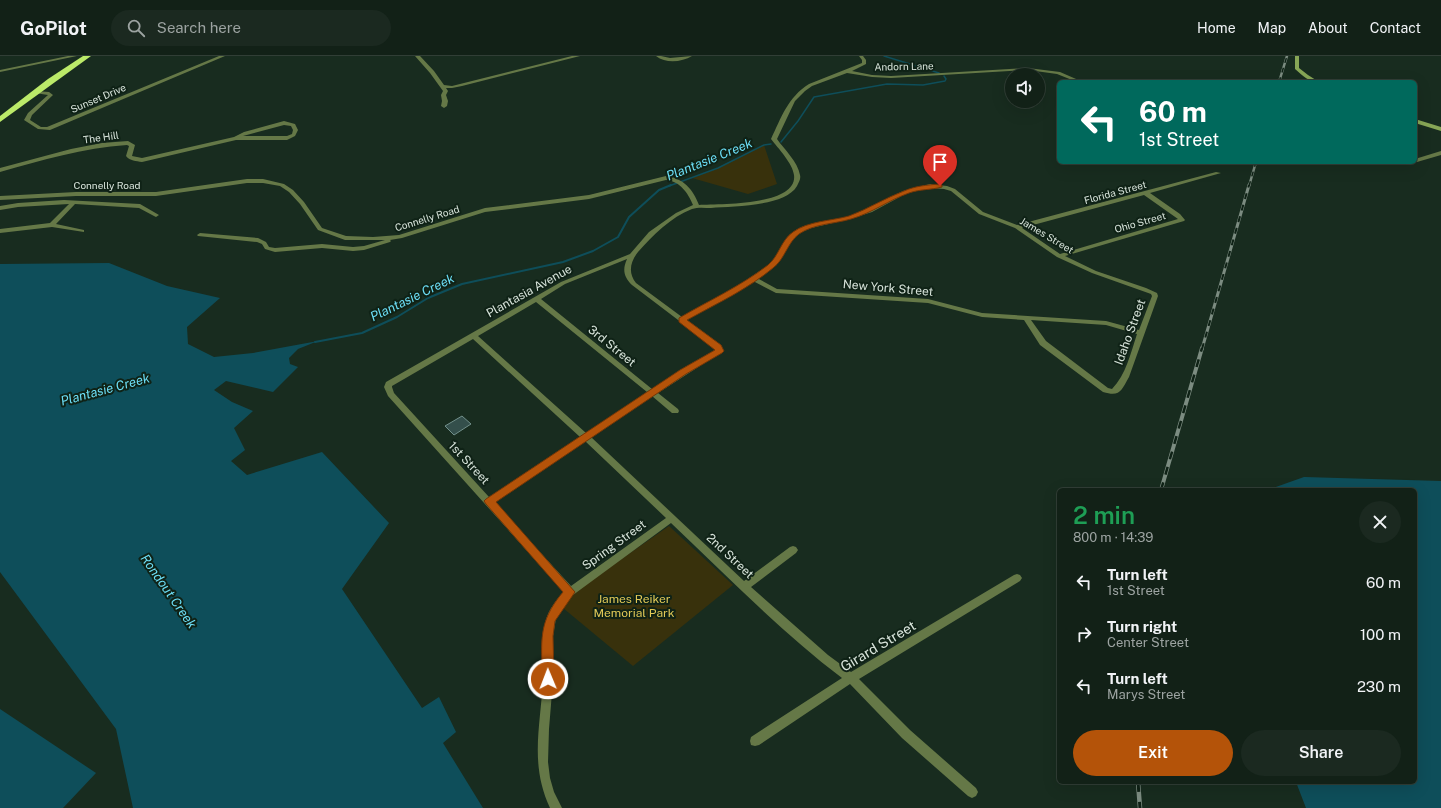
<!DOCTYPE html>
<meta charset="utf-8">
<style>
:root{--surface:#122117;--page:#1b2920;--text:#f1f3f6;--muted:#9ca3a1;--line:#313e36;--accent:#b45309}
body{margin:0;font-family:"Public Sans",sans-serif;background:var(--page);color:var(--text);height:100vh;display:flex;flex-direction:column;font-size:15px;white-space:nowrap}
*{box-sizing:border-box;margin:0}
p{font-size:13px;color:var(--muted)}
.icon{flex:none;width:22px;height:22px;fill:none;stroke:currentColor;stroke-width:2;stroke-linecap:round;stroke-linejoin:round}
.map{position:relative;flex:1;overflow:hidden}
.drawer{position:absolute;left:1057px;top:432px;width:360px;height:296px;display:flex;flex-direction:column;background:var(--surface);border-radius:6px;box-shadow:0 4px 16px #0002,0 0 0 1px var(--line)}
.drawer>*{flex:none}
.hud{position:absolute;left:1057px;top:24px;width:360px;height:84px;border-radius:6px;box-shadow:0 4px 16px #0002,0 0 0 1px var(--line);background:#00695c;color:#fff;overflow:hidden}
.fabs{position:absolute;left:1005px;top:12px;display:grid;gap:8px}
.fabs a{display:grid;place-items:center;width:40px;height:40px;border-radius:50%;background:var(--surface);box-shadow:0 4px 16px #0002,0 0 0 1px var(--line);font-size:20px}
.pin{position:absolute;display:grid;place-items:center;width:34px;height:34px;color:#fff;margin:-41px -17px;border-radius:50% 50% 50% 0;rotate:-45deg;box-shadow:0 0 4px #0007}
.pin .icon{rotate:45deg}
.me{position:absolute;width:44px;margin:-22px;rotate:359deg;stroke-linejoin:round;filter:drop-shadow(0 0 3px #0008)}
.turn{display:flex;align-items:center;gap:14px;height:84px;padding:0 16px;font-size:18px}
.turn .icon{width:52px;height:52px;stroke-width:2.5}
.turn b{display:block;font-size:28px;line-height:34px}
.round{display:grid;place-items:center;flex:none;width:42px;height:42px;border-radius:21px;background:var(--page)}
.headline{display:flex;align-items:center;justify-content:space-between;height:68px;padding:0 16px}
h1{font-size:24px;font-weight:600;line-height:30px;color:#1e9e55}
.cta{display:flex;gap:8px;margin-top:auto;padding:8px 16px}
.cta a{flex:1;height:46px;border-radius:24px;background:var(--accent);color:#fff;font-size:16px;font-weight:600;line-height:46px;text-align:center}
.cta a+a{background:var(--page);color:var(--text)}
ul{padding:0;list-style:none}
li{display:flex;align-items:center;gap:12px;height:52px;padding:0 16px}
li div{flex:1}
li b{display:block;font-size:15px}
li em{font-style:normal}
header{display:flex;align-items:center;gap:24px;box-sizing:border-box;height:56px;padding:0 20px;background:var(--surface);border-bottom:1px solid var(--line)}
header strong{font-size:19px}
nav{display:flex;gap:22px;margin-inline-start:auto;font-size:14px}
.search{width:280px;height:36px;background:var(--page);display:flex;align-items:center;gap:10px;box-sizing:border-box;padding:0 14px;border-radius:22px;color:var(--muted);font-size:15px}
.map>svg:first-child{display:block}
.green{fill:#38310c}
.water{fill:#0e4e5a}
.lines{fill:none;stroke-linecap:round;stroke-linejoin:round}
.stream-far1{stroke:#0e4e5a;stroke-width:1.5}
.stream{stroke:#0e4e5a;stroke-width:2}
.building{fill:#344f4b;stroke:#72908b}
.street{fill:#657847;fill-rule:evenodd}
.secondary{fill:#87a656;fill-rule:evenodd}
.highway{fill:#bbea69;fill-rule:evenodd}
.rail-far3-casing{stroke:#7c8c81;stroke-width:2.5}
.rail-far2-casing{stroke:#7c8c81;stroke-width:3}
.rail-far1-casing{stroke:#7c8c81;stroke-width:4}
.rail-casing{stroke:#7c8c81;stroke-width:4.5}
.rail-far3{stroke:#0f2216;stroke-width:1.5;stroke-dasharray:5;stroke-linecap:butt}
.rail-far2{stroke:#0f2216;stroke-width:2;stroke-dasharray:6;stroke-linecap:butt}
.rail-far1{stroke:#0f2216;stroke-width:2.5;stroke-dasharray:8;stroke-linecap:butt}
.rail{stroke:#0f2216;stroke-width:3;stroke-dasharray:10;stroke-linecap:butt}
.route{fill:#b45309;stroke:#753606}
.labels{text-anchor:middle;stroke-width:4;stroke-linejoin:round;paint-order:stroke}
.far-street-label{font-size:10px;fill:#d8e4db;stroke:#0f2216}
.street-label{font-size:12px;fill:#d8e4db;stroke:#0f2216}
.park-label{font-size:12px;fill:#e1c957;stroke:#0f2216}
.water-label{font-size:13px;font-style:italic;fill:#6cdef6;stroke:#0f2216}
.near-street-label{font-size:14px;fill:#d8e4db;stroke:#0f2216}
</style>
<header>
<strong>GoPilot</strong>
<div class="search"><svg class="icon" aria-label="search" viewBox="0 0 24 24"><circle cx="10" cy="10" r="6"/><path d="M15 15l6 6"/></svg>Search here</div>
<nav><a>Home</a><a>Map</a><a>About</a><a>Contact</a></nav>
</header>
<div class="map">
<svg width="1441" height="752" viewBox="0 0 1441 752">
<rect width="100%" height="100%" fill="#182c1f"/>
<g class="green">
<polygon points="764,89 777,128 748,138 692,122 718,112"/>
<polygon points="669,470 733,529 633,610 563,552 574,536"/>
</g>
<g class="water">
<polygon points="109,207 167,230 220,242 187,271 188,288 214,301 253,297 318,285 298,293 289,302 290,308 298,311 273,336 226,325 214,334 232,346 253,355 234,372 245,394 231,405 247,419 322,396 389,467 342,533 422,652 439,641 456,676 443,687 483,752 133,752 116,673 0,516 0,208"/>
<polygon points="1304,421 1441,425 1441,752 1306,752 1296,726 1415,726 1415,434 1275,434 1273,432"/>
<polygon points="0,653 96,717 63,752 0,752"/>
</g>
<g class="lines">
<g class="stream-far1">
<polyline points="884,0 939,17"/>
<polyline points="781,86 798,65 814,41 887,28 923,29 945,25 946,23 944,20"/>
<polyline points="669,130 718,112 764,89 771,88"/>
</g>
<polyline class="stream" points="315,286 362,277 397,261 428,242 462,228 563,206 593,195 618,181 629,161 659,134 671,129"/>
</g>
<polygon class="building" points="462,360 471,368 454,379 445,370"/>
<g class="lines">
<g class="street">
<polygon points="68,0 77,0 0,16 0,14"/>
<polygon points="219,0 225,0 50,74 38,73 24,64 28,57 48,39 35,37 35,35 49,36 53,39 32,59 30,64 41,71 47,71"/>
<polygon points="415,0 420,0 434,15 444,29 452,30 572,0 580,0 462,30 452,32 446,32 448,35 446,39 448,45 447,50 444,52 441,50 442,45 441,39 443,35 430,17"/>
<path d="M 656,0 L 661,0 L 670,2 L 692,0 C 682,6 666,8 656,0 Z"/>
<path d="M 859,0 L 863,0 L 866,4 L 866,8 L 852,15 L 872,19 L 891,20 L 1028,12 L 1060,16 L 1083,26 L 1077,26 L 1057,18 L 1028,14 L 891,22 L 872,21 L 847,17 L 812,30 L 805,35 L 795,45 L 777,83 C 784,93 798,106 800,119 C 801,123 799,126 797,130 C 785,151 732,150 711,152 C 705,152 698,151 692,153 C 671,161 652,180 638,196 C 630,206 628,217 636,227 L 682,261 L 733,233 L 769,209 L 776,201 L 786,184 L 794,176 L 807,170 L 846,161 L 868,154 L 903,135 L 930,128 L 947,130 L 955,133 L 983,156 L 1017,169 L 1216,116 L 1221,117 L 1150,137 L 1180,158 L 1185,164 L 1184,165 L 1065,200 L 1096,215 L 1146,232 L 1157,237 L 1158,240 L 1129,321 C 1121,335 1120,341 1103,336 L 1040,289 L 1024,264 L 982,261 L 928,247 L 776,237 L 753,225 L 737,235 L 687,264 L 721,289 L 723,295 L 658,337 L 678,353 L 679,355 L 678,357 L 672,357 L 652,340 L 591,381 L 744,525 L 790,491 L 793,490 L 796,491 L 798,494 L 796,497 L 751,531 L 828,599 L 851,616 L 1014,519 L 1017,518 L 1020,519 L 1022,522 L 1020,525 L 859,623 L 910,674 L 976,732 L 978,736 L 976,740 L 972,742 L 968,740 L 902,682 L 850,628 L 759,689 L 755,690 L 751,689 L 750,685 L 751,681 L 842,622 C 781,576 727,520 671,467 L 573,539 L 561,553 L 556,562 L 553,580 L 553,624 L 549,673 L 548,706 L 550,722 L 554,736 L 562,752 L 550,752 C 529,707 541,669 543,622 C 544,603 540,583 546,564 C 549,553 556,544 564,536 L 388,340 L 384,331 L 386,326 L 561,226 L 630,198 L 649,176 L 676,157 L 693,149 C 688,137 680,125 666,124 L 589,143 L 485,156 L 402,182 L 390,184 L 391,185 L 390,186 L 364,194 L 353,195 L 322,192 L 275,196 L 265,193 L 262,188 L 257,186 L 198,180 L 197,179 L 200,177 L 258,182 L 266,186 L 269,191 L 275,192 L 322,188 L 353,191 L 364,190 L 385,184 L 345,184 L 318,174 L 300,148 L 289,136 L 280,130 L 263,127 L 247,127 L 156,140 L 76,140 L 0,144 L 0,140 L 76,136 L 156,136 L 247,123 L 263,123 L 284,128 L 293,134 L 304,146 L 322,172 L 346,180 L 373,181 L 399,179 L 485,152 L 589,139 L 666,120 C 683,122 693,133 699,149 C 718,148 798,150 794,119 C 793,108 778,92 771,83 C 781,62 788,41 809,28 L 862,7 L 862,4 ZM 930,132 L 944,133 L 951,135 L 979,158 L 1015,172 L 1057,201 L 1092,217 L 1151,238 L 1152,240 L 1139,274 L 1106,265 L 982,257 L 928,243 L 777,233 L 757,222 L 773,211 L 781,203 L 791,186 L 798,178 L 811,172 L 850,163 L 872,156 L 907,137 ZM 1144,139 L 1178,163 L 1060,198 L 1022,172 ZM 627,203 C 622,214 624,221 632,229 L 715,292 L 715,294 L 680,314 L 652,333 L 541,243 L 565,228 ZM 536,246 L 647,336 L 586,377 L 478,280 ZM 1031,264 L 1106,269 L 1137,278 C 1131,296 1126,319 1112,333 L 1108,332 L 1046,285 ZM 473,283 L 580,381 L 489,441 L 394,337 L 392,331 L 392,330 ZM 585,385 L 666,462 L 571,530 L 494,446 Z"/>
<path d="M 284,65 L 295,68 L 298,74 L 295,80 L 287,84 L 236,84 L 142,106 C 136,105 130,105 126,100 L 129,90 L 127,89 C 83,92 42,104 0,116 L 0,112 L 71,93 L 102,87 L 128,85 L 135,89 L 132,100 L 142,102 L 234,81 L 244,76 ZM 284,69 L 291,70 L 293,74 L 292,78 L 287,80 L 243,80 Z"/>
<polygon points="1441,95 1441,99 1417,106 1413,106 1415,106 1415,103"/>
<polygon points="1374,106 1406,106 1403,108 1376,109 1374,108"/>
<polygon points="64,144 140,148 159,159 156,161 154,160 139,152 75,148 56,168 84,174 84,176 52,171 0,177 0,173 50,167 69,148 18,151 0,154 0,150 18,147"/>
</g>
<g class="secondary">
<path d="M 1295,0 L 1299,0 L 1299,12 L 1308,19 L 1319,26 C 1309,26 1303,20 1295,13 Z"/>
<polygon points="1415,63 1441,71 1441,75 1415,67"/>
</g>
<polygon class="highway" points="83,0 91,0 0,66 0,60 48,23"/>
<g class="rail-far3-casing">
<g id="rail-far3">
<polyline points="1279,26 1287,0"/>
<polyline points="1249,130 1256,106"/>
</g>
</g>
<g class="rail-far2-casing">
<polyline id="rail-far2" points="1202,293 1249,129"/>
</g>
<g class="rail-far1-casing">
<polyline id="rail-far1" points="1161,434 1202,292"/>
</g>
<g class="rail-casing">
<polyline id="rail" points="1138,726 1140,752"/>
</g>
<use href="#rail-far3" class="rail-far3"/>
<use href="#rail-far2" class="rail-far2"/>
<use href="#rail-far1" class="rail-far1"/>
<use href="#rail" class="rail"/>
</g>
<path class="route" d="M 940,128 L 942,129 L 942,131 C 931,134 920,133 909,137 C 889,144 872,157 851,163 C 834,168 813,168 799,178 C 787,187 785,203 773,212 C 748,233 716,248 687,264 L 721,289 L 724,295 L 722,297 L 686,318 L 496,446 L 575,536 L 555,565 L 553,580 L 554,623 L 552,627 L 548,628 L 544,627 L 542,623 C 542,585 537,567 563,536 L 486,448 L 484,445 L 486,443 L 680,314 L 715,294 L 679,266 L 679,262 C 708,245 741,230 768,209 C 779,200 781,184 793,176 C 808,165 831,165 849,160 C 868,153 885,142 904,135 C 915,130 927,129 940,128 Z"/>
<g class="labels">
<g class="far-street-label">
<text transform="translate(904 10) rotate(-1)" y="4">Andorn Lane</text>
<text transform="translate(98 42) rotate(-23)" y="4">Sunset Drive</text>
<text transform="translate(101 81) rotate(-8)" y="4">The Hill</text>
<text x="107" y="133">Connelly Road</text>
<text transform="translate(1115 136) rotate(-15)" y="4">Florida Street</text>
<text transform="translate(427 162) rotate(-17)" y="4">Connelly Road</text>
<text transform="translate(1140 166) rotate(-16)" y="4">Ohio Street</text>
<text transform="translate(1047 179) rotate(31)" y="4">James Street</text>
</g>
<g class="street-label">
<text transform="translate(888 232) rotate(5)" y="4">New York Street</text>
<text transform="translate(529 235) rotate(-29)" y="4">Plantasia Avenue</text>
<text transform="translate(1130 276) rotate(-70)" y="4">Idaho Street</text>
<text transform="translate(612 290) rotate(39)" y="4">3rd Street</text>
<text transform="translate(469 407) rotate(47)" y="4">1st Street</text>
<text transform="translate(614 489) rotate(-36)" y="4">Spring Street</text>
<text transform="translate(730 500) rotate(43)" y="4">2nd Street</text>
</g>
<g class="park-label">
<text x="634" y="547">James Reiker<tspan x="634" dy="14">Memorial Park</tspan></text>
</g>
<g class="water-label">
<text transform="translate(709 103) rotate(-22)" y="5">Plantasie Creek</text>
<text transform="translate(412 241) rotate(-26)" y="5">Plantasie Creek</text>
<text transform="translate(105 333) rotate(-15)" y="5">Plantasie Creek</text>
<text transform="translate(169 535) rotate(55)" y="5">Rondout Creek</text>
</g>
<g class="near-street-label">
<text transform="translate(878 590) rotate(-31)" y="5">Girard Street</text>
</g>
</g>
</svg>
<div class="fabs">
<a><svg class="icon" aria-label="sound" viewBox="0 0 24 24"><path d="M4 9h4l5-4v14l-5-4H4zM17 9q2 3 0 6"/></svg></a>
</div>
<div class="pin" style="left:940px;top:130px;background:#d93025"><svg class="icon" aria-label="arrive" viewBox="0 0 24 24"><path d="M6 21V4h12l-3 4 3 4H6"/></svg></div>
<svg class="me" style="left:548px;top:623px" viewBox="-20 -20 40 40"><circle r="17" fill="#b45309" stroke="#fff" stroke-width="3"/><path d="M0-11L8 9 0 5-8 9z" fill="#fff"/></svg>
<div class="hud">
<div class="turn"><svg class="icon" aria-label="left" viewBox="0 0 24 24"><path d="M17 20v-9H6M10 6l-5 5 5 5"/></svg><div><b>60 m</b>1st Street</div></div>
</div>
<section class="drawer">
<div class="headline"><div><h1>2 min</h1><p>800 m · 14:39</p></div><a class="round"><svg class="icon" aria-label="close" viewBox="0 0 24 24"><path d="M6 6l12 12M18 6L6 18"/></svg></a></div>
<ul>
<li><svg class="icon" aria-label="left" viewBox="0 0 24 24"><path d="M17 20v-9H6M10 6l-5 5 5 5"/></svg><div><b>Turn left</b><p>1st Street</p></div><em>60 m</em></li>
<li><svg class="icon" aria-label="right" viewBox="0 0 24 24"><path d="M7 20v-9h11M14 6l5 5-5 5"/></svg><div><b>Turn right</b><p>Center Street</p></div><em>100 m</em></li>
<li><svg class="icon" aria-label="left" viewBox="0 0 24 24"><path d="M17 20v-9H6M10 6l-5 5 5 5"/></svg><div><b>Turn left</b><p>Marys Street</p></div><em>230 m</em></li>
</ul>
<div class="cta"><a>Exit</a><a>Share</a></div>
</section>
</div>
